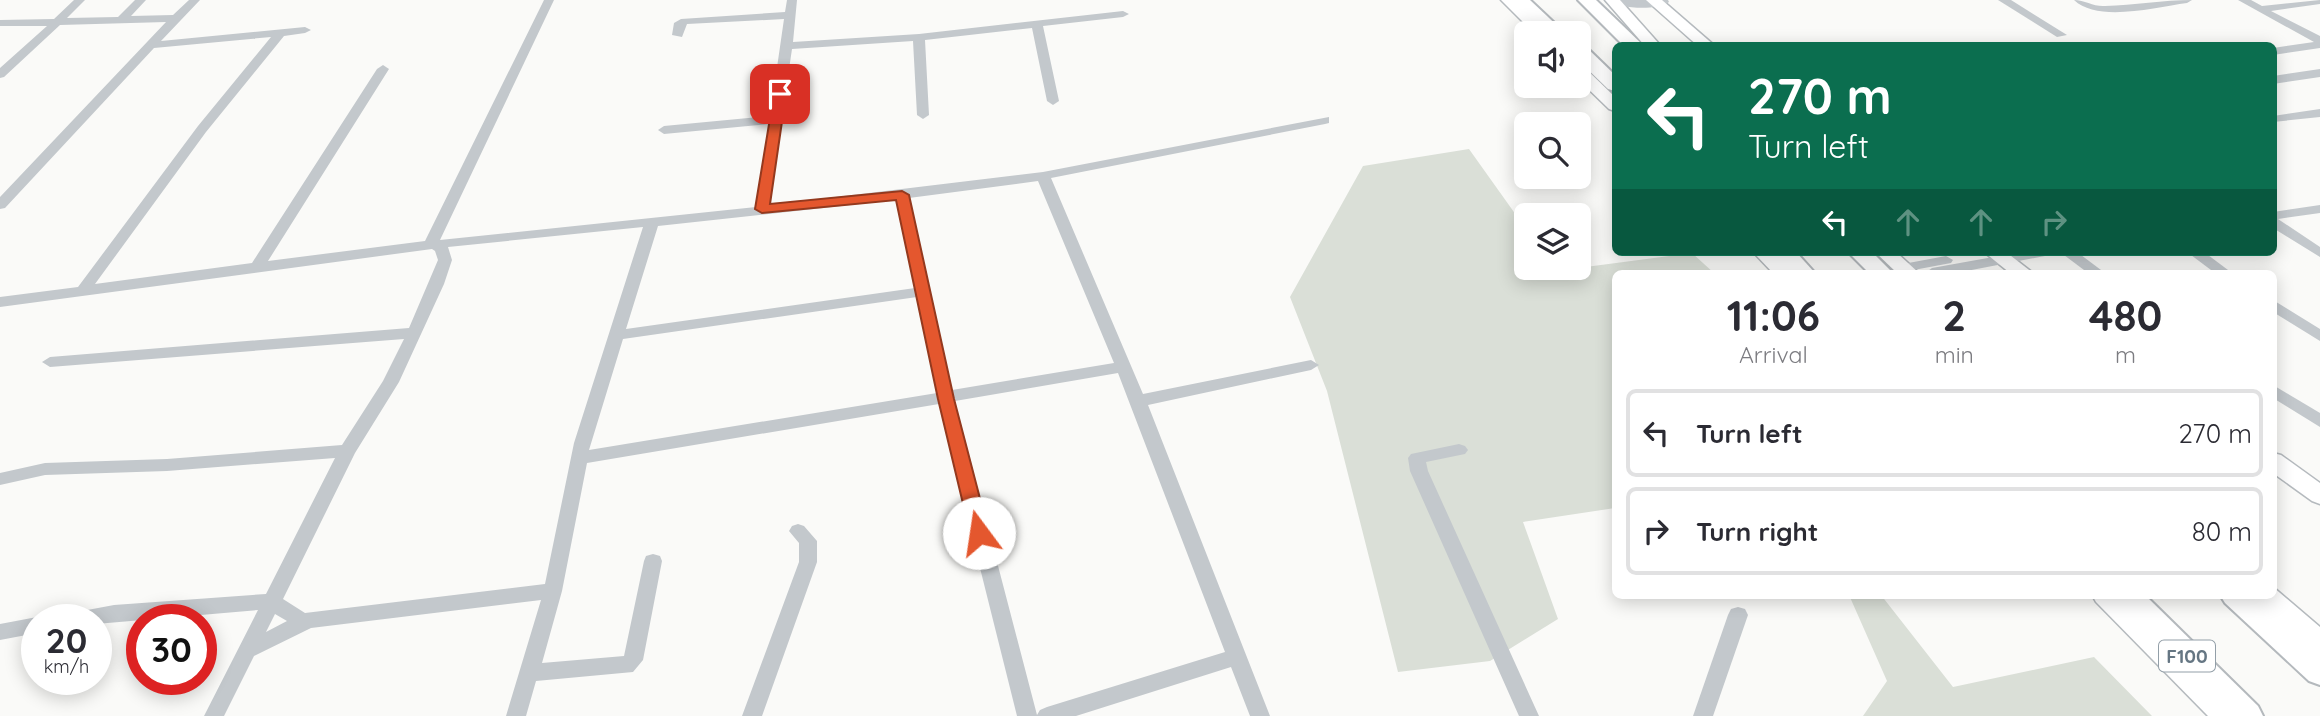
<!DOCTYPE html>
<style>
:root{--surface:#fff;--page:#f7f7f7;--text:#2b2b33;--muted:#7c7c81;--line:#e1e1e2}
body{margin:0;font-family:Quicksand,sans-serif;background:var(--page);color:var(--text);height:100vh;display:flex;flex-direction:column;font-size:26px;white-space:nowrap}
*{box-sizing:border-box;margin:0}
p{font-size:23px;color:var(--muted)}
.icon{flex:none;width:38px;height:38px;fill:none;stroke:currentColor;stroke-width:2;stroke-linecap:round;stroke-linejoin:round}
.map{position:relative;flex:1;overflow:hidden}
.panel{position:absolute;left:1612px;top:270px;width:665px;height:329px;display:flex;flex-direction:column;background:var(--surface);border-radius:10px;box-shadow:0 4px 18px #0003}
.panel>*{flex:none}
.top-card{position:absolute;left:1612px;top:42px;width:665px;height:214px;border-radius:10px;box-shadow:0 4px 18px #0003;background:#0b6e4f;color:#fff;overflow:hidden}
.fabs{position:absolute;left:1514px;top:21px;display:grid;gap:14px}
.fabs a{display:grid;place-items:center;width:77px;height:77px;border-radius:10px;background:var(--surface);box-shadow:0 4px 18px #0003;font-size:35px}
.speed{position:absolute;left:21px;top:604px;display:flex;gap:14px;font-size:35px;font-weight:700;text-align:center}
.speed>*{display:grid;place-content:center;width:91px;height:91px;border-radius:50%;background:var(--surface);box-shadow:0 4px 18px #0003;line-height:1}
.speed small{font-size:18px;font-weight:400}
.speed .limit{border:10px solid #d22;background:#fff;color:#111}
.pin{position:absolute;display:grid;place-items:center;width:60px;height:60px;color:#fff;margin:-30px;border-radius:14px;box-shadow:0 4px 10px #0006}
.me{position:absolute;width:77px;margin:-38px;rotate:346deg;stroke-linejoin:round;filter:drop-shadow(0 0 5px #0008)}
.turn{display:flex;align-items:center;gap:24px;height:147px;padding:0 21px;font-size:32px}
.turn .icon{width:91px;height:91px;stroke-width:2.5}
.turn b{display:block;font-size:49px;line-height:60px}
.lanes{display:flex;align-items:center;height:66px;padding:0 21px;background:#0003;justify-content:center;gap:35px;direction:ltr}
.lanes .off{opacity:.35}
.eta{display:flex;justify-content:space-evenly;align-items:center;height:119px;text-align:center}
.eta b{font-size:42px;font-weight:800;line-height:49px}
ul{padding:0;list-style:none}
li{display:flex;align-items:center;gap:21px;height:88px;margin:0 14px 10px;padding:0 7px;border:4px solid var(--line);border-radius:10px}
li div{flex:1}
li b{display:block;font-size:26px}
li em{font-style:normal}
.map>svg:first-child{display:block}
.green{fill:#dadfd7}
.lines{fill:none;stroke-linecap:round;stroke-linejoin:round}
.major-casing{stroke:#b5babe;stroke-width:3}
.highway-casing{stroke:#b4b9bd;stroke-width:4}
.minor{fill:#c3c8cc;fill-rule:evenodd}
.major{fill:#fff;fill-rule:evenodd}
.highway{fill:#fff;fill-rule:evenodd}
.route{fill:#e4572e;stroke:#94391e;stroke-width:2}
.labels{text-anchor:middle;stroke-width:7;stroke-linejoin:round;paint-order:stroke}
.shield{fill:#fff;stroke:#939fa8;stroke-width:2}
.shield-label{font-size:19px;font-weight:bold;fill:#657683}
</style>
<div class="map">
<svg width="2320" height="716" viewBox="0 0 2320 716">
<rect width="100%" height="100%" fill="#fafaf8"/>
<g class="green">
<polygon points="1469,149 1526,229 1526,268 1578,268 1692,253 1714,273 1615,273 1615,508 1523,522 1558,619 1490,661 1398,672 1327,391 1290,297 1363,166"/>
<polygon points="1849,595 1881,595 1953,687 2094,657 2152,716 1863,716 1887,681"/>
</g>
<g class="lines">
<g class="major-casing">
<g id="major">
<polygon points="1501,0 1516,0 1550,33 1534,33"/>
<polygon points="1605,0 1620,0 1661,46 1645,46"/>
<polygon points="1646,0 1662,0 1715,46 1698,46"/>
<polygon points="1578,65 1584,67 1615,97 1615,111 1609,109 1578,79"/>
<polygon points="1753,252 1774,252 1794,273 1773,273"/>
<polygon points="1875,252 1896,252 1919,273 1897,273"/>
<polygon points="1984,252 2006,252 2033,273 2010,273"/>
<polygon points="2273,453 2281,455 2320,483 2320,504 2312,501 2273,473"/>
<polygon points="2273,587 2320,627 2320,654 2311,651 2258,602 2254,595 2273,595"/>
<polygon points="2092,595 2121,595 2236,707 2240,716 2208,716 2096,602"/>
</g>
</g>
<g class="highway-casing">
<g id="highway">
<polygon points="1512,0 1530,0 1565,33 1546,33"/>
<polygon points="1578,0 1596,0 1644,46 1624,46"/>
<polygon points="1578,44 1584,45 1615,75 1615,91 1608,89 1578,60"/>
<polygon points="1772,252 1796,252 1815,273 1791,273"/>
<polygon points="1848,252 1872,252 1893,273 1869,273"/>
<polygon points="2111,595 2145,595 2258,706 2263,716 2226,716 2116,603"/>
<polygon points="2220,595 2255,595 2320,653 2320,685 2309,681 2225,603"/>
</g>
</g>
<g class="minor">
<path d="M 74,0 L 85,0 L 67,18 L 118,17 L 135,0 L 146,0 L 131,16 L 173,15 L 189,0 L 200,0 L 161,41 L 305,27 L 311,30 L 305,33 L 284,36 L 206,132 L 95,284 L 252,263 L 377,69 L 383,65 L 389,69 L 268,261 L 425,241 L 544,0 L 554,0 L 440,240 L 756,207 L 769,124 L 664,134 L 658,130 L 664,126 L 770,116 L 784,19 L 687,24 L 682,37 L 672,35 L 674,23 L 681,19 L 785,12 L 787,0 L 797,0 L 793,42 L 919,34 L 1123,11 L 1129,14 L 1123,17 L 1043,26 L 1059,101 L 1053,105 L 1047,101 L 1032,28 L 925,40 L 929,115 L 923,119 L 917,115 L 913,41 L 792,49 L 769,205 L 1043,172 L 1329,117 L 1329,123 L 1325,124 L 1051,178 L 1143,394 L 1311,360 L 1319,365 L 1311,370 L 1148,405 L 1270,716 L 1250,716 L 1231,667 L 1076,716 L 1017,716 L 939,404 L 587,463 L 562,591 L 542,663 L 624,656 L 644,561 L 646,556 L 653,554 L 660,556 L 662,561 L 643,660 L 633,672 L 536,681 L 526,716 L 506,716 L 541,600 L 311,628 L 254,656 L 224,716 L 204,716 L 258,610 L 96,624 L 96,620 L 64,620 L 66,614 L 114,605 L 266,594 L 335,458 L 167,471 L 45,475 L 0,485 L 0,473 L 45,463 L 167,459 L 342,445 L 383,381 L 404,339 L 50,367 L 42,362 L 50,357 L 409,328 L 438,260 L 435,251 L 432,249 L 0,307 L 0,297 L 78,287 L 198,126 L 271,37 L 154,48 L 5,208 L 0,209 L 0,197 L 166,22 L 60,25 L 4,77 L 0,78 L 0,68 L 47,26 L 0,26 L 0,20 L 54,19 ZM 1038,181 L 1114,363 L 952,390 L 909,198 ZM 896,200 L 915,288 L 626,329 L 658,226 ZM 643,227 L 574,443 L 545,584 L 305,613 L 283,599 L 355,453 L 399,382 L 444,284 L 452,260 L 448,247 ZM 917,297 L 937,393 L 589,450 L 623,339 ZM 1118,373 L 1225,652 L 1047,707 L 1040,710 L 1037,715 L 955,401 ZM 275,614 L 287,621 L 266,632 Z"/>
<path d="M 1607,0 L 1668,0 L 1669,2 C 1656,11 1620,9 1607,0 Z"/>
<polygon points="1998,0 2011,0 2067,35 2057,37"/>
<path d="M 2074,0 C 2085,0 2094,7 2105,6 C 2134,5 2163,0 2192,0 L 2187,3 C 2156,7 2098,23 2074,0 Z"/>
<polygon points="2238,0 2251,0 2262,6 2320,0 2320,4 2271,11 2320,36 2320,48 2273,55 2273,48 2314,42"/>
<polygon points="2320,69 2320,77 2273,84 2273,76"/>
<polygon points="2320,109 2320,117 2273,122 2273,116"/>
<polygon points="2320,205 2320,213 2278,219 2320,247 2320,257 2273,228 2273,212"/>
<polygon points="2021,252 2052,252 2045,256 1956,273 1925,273 1932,268"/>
<polygon points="2060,252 2077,252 2105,273 2088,273"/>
<polygon points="2187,252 2204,252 2232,273 2215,273"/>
<polygon points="1946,256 1953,260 1951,263 1903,272 1896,268 1903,264"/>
<polygon points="2273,300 2320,329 2320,341 2273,312"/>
<polygon points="2273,385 2320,413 2320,427 2273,398"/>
<polygon points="1459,444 1465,446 1468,450 1465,454 1426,462 1428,471 1539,716 1519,716 1410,471 1408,458 1411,454"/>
<polygon points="798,524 804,526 817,541 817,562 762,716 742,716 799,562 799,543 789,531 792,526"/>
<polygon points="1738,607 1745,609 1748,615 1713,716 1693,716 1728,615 1731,609"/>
<polygon points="37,617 44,620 37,620 37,633 0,640 0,624"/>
</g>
<use href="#major" class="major"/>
<use href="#highway" class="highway"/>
</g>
<polygon class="route" points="780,91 786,94 770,204 902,191 909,195 954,399 989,533 986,538 973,538 970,533 938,399 896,200 762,213 755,209 774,94"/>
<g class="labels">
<rect class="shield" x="2159" y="640.5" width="56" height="31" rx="5"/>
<g class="shield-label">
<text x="2187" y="663">F100</text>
</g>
</g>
</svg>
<div class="fabs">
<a><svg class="icon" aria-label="sound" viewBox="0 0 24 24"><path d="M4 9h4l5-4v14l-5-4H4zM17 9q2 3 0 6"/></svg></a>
<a><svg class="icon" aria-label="search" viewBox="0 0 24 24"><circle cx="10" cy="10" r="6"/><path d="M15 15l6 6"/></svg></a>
<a><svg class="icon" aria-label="layers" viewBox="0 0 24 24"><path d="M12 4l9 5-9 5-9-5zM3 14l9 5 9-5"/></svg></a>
</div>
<div class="speed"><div>20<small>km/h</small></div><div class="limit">30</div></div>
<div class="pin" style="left:780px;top:94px;background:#d93025"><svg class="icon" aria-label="arrive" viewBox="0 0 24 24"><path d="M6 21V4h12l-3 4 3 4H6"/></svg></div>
<svg class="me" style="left:979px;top:533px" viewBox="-20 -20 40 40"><circle r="19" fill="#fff"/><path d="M0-13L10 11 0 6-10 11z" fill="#e4572e"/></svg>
<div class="top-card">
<div class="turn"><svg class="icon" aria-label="left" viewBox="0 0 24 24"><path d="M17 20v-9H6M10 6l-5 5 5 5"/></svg><div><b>270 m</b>Turn left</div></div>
<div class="lanes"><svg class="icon" aria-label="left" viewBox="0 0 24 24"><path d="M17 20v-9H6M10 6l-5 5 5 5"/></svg><svg class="icon off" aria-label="ahead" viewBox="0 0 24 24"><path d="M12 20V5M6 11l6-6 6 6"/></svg><svg class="icon off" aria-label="ahead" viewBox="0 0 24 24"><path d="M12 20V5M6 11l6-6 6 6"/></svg><svg class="icon off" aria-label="right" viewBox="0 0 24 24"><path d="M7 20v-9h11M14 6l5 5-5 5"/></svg></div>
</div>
<section class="panel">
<div class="eta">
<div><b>11:06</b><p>Arrival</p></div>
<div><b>2</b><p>min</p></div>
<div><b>480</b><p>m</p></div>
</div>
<ul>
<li><svg class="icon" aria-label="left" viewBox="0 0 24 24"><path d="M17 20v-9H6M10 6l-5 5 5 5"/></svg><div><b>Turn left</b></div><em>270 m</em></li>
<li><svg class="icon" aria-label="right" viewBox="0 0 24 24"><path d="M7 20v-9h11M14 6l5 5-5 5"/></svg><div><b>Turn right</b></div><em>80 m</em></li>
</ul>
</section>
</div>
